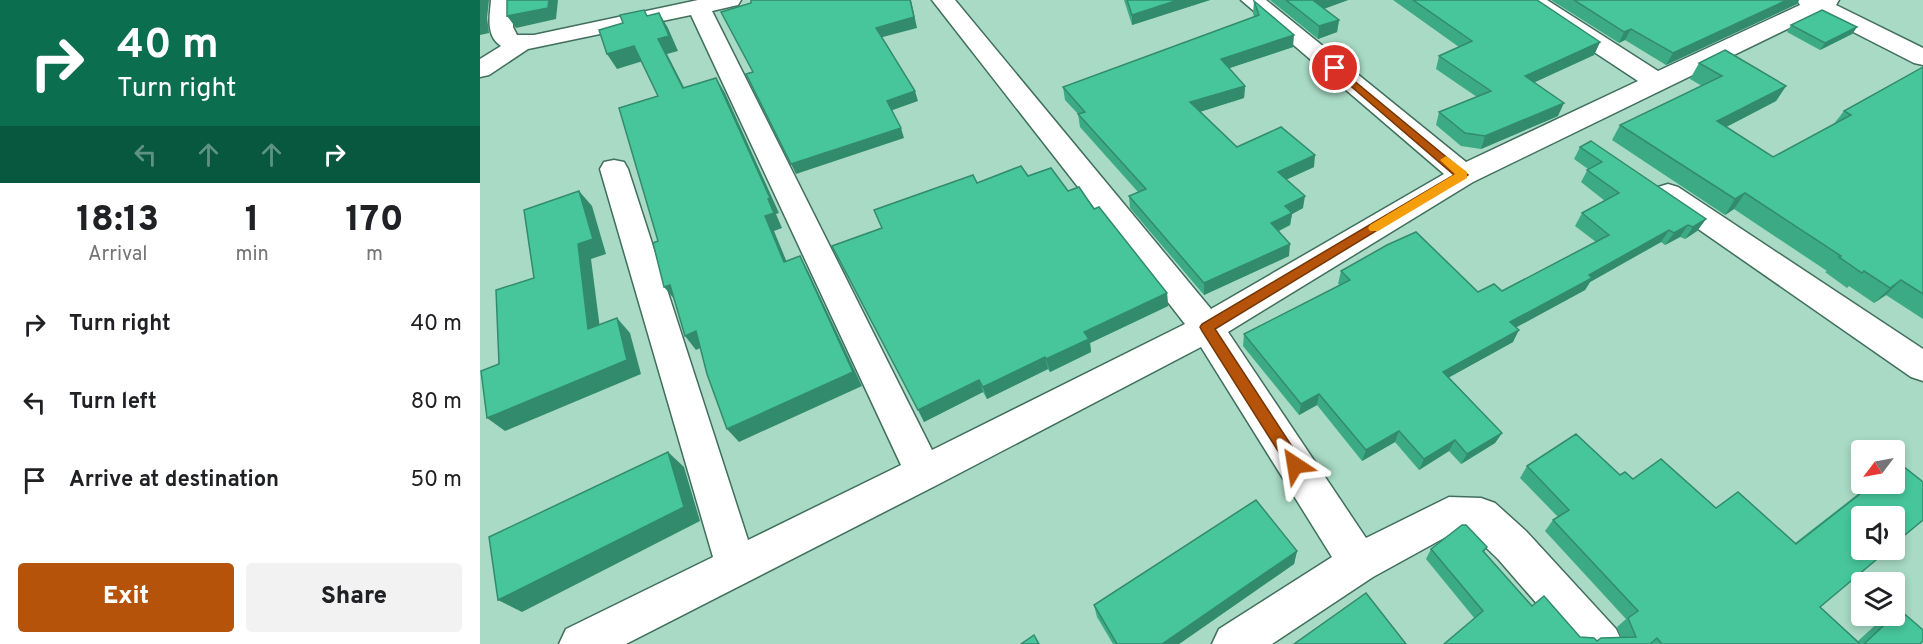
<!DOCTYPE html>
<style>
:root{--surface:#fff;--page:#f2f2f2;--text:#202124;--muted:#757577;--accent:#b45309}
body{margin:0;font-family:Overpass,sans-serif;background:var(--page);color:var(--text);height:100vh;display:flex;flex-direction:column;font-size:22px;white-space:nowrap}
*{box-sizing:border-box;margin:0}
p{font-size:20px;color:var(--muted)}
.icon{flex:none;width:33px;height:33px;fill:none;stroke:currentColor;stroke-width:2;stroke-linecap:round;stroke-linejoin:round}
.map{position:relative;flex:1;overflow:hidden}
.drawer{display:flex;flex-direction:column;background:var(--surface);width:480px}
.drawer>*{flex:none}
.banner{background:#0b6e4f;color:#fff;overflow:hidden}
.needle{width:39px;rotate:238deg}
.controls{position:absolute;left:1371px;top:440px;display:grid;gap:12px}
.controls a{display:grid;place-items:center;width:54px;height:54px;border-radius:6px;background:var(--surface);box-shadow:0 3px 9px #0003;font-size:30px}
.pin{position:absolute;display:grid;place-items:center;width:51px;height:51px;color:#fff;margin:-26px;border:3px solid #fff;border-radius:50%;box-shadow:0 2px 6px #0007}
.me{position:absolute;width:66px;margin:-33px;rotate:327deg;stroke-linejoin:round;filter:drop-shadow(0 0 4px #0008)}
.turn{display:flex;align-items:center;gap:21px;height:126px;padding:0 18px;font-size:27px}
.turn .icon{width:78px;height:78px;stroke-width:2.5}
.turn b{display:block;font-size:42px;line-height:51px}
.lanes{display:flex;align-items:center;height:57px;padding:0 18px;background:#0003;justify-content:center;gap:30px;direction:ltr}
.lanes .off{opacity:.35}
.eta{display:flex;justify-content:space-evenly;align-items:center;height:102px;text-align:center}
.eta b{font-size:36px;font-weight:800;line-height:42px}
.cta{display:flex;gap:12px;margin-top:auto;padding:12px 18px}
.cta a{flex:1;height:69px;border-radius:6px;background:var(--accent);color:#fff;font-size:24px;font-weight:800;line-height:69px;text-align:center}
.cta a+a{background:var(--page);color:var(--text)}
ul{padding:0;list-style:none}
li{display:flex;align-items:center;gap:18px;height:78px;padding:0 18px}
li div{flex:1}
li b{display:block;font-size:22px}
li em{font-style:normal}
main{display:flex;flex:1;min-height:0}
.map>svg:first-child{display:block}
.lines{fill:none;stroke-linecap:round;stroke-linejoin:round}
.minor-casing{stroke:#406f5d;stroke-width:3}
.minor{fill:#fff;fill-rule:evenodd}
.wall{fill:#3daa86}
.shaded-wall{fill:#328b6d}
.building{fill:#47c69c;stroke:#328b6d;stroke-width:1.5}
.route{fill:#b45309;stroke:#753606;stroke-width:1.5}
.slow{fill:#f59e0b}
</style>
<main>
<section class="drawer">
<div class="banner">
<div class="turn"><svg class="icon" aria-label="right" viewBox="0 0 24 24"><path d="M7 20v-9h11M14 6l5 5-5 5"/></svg><div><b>40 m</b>Turn right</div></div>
<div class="lanes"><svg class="icon off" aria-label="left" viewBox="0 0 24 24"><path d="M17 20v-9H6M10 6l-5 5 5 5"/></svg><svg class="icon off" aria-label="ahead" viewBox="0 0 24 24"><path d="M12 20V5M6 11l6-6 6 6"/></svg><svg class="icon off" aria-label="ahead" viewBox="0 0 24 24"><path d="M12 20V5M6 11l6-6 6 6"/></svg><svg class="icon" aria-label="right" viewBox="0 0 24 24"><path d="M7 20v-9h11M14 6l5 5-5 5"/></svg></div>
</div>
<div class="eta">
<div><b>18:13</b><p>Arrival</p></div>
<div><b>1</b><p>min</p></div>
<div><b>170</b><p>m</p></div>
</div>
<ul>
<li><svg class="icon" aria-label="right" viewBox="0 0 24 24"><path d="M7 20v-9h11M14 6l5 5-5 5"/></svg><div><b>Turn right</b></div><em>40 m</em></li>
<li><svg class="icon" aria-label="left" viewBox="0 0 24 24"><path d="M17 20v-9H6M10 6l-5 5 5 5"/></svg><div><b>Turn left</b></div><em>80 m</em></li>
<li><svg class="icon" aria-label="arrive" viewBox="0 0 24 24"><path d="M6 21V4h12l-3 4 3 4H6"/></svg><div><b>Arrive at destination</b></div><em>50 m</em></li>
</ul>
<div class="cta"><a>Exit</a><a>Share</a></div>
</section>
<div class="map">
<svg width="1443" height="644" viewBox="0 0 1443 644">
<rect width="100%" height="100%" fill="#a8dac5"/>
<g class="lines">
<g class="minor-casing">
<g id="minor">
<path d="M 11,0 L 33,0 L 33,27 L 37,35 L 54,35 L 218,0 L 261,0 L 258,5 L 232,11 L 452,450 L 705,324 L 452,0 L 475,0 L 731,309 L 964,174 L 761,0 L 786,0 L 986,162 L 1158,81 L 1043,5 L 1040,0 L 1067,0 L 1178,71 L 1320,5 L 1317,0 L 1359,0 L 1356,5 L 1443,48 L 1443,65 L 1434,63 L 1338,14 L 993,182 L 748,332 L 886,538 L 969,497 L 1001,498 L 1015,503 L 1046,531 L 1136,629 L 1143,644 L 1092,644 L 1018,559 L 992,534 L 973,533 L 893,577 L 792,644 L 732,644 L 739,629 L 852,557 L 721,347 L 457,485 L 146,644 L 79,644 L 86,629 L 233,557 L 120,169 L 124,162 L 134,160 L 144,162 L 148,169 L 268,540 L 421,465 L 211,15 L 48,49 L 9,75 L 0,77 L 0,59 L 21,46 C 5,36 10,15 11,0 Z"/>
<polygon points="1188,184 1198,187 1443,349 1443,381 1431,377 1178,201 1174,194 1178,187"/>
</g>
</g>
<use href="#minor" class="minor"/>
</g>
<g class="wall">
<polygon points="644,0 730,0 652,25"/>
<polygon points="790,0 868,0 844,9 859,20 857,32 838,39"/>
<polygon points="913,0 1057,0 1120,42 1114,55 1054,82 1078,116 1001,149 981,146 956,125 959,112 997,97 956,69 959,56 979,47"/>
<polygon points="1071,0 1319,0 1317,4 1186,65 1145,40 1139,43"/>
<polygon points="774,1 813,47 749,68 765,86 764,98 719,112 757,147 834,167 806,180 823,208 812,214 810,225 799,231 809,256 724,295 650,208 649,196 658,192 600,127 598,114 585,100 583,87 774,17 773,13"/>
<polygon points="1311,25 1377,27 1372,34 1340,50 1307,32"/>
<polygon points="1219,63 1306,86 1296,101 1246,127 1293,157 1353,125 1364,111 1443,67 1443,319 1406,295 1394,303 1369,286 1367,288 1345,272 1347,271 1254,209 1245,215 1132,140 1140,125 1222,86 1210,79"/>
<polygon points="1100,147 1226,219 1217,231 1205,239 1200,237 1185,245 1181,242 1110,282 1105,290 1036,327 1033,342 969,377 1022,433 1015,443 981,464 969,451 939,470 915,442 882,461 837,405 819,415 763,346 764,334 860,285 858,284 861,271 998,292 1022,291 1116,242 1095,226 1102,213 1125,201 1101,182 1108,169 1094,159"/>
<polygon points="548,176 588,191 614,209 687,293 688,306 610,343 611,352 570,372 568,369 507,399 503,392 444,422 402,228 497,183"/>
<polygon points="1047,466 1140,475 1236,508 1315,543 1392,483 1414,483 1340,607 1378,641 1402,619 1409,615 1414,615 1414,612 1420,610 1440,644 964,644 995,619 946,559 951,549 1007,547 1004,552 1052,606 1100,637 1117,641 1141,638 1137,627 1146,619 1065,531 1073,520 1078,517 1040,478"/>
<polygon points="817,551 814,564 699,644 633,644 617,617 614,605"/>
</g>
<g class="shaded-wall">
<polygon points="0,0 9,0 7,18 9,33 0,35"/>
<polygon points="69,0 78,0 76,19 36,28 27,16"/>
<polygon points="430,0 431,0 437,28 399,38 396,28"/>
<polygon points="698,0 730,0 652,25 652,15"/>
<polygon points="837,0 868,0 832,13 834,1"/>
<polygon points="1307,0 1319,0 1317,4 1186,65 1193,53"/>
<polygon points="179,13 188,28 198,51 187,54 212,103 203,88 178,39"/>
<polygon points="859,20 857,32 838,39 839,26"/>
<polygon points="1377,27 1372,34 1340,50 1345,43"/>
<polygon points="1151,29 1145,40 1139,43 1144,32"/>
<polygon points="814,35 813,47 741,71 741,59"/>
<polygon points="1120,42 1114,55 1040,89 1045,76"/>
<polygon points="154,46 163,61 137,69 127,54"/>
<polygon points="236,78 245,93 299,213 296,214 302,228 294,231 313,277 304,262 285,216"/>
<polygon points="765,86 764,98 710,115 710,102"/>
<polygon points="1306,86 1296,101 1227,137 1237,121"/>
<polygon points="435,91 438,101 410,111 407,101"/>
<polygon points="1084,103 1078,116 1001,149 1005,136"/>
<polygon points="421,128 424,138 316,174 311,164"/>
<polygon points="835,155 834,167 796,184 798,172"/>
<polygon points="99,191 112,206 126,254 111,259 122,344 108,329 98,244"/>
<polygon points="1265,193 1254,209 1245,215 1255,199"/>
<polygon points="825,196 823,208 812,214 810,225 790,235 791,223 805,206"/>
<polygon points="1226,219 1217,231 1205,239 1213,227"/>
<polygon points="1208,225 1200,237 1185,245 1194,233"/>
<polygon points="1189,230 1181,242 1110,282 1105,290 1024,334 1030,322 1109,275"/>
<polygon points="810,244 809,256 724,295 724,283"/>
<polygon points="320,256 328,271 382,386 259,442 247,429"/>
<polygon points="1421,280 1406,295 1394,303 1410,288"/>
<polygon points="190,285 196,301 184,287"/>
<polygon points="687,293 688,306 610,343 611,352 570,372 566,359 604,332"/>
<polygon points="137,318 150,333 161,374 25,431 7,418"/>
<polygon points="1039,330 1033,342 959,383 963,372"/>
<polygon points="216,331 227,345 216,350 205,336"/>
<polygon points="565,357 568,369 507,399 503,387"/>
<polygon points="499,380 503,392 444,422 438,410"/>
<polygon points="839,394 837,405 819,415 821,404"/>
<polygon points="919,431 915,442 882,461 886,450"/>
<polygon points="1022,433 1015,443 981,464 987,454"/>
<polygon points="975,440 969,451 939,470 944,459"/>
<polygon points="188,452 204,467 220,521 42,612 18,600"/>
<polygon points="817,551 814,564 699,644 682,644"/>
</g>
<g class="building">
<polygon points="27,0 69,0 68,8 27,16"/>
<polygon points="271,0 430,0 434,17 396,28 435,91 407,101 421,128 311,164 266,74 273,72 241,12 271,3"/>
<polygon points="647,0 698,0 652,15"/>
<polygon points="806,0 837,0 834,1 859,20 839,26"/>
<polygon points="933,0 1057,0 1120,42 1045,76 1084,103 1005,136 985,133 959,112 1011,91 959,56 992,41"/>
<polygon points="1094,0 1307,0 1193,53 1151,29 1144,32"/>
<polygon points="774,1 814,35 741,59 765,86 710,102 757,147 801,127 835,155 798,172 825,196 805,206 812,213 791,223 810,244 724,283 649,196 666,189 598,114 605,112 583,87 779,15"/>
<polygon points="164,10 167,16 179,13 189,36 178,39 203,88 236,78 290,198 288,199 294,213 285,216 304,262 320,256 373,372 247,429 227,374 216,331 205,336 190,285 184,287 173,243 178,241 139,108 178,96 154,46 127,54 119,30 143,23 140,15"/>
<polygon points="1342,10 1377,27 1345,43 1311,25"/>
<polygon points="1245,50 1306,86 1237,121 1293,157 1371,115 1364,111 1443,67 1443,294 1421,280 1410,288 1384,271 1382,273 1359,257 1361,256 1265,193 1255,199 1140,125 1242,76 1219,63"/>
<polygon points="1111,141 1226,219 1213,227 1208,225 1194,233 1189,230 1109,275 1112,278 1030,322 1039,330 963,372 1022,433 987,454 975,440 944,459 919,431 886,450 839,394 821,404 764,334 870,280 861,271 907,245 936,232 998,292 1014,284 1022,291 1129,235 1102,213 1139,193 1107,170 1122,162 1100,147"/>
<polygon points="541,166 548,176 571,168 588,191 599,187 614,209 619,207 687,293 604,332 609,339 566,359 565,357 503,387 499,380 438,410 352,246 402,228 394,210 493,175 497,183"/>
<polygon points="99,191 113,239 98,244 108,329 137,318 147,360 7,418 1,371 19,364 16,290 54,278 44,210"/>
<polygon points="1096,434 1140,475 1145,472 1153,479 1181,459 1236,508 1258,492 1316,544 1394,483 1414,483 1414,467 1419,463 1443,482 1443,520 1414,544 1414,516 1382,516 1382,549 1409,549 1340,607 1380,644 1182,644 1177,638 1170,644 964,644 1003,611 951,549 982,525 986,525 1007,547 1003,551 1052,606 1064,596 1100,637 1114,638 1117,641 1121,638 1156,637 1148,618 1158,611 1073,520 1089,510 1047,466"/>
<polygon points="188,452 204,507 18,600 9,537"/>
<polygon points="776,500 817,551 682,644 637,644 614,605"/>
<polygon points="886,593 926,644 814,644"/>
<polygon points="1420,610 1443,630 1443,641 1440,644 1384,644"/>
<polygon points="554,635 559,644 541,644"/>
</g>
<polygon class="route" points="855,65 988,175 735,329 821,460 823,465 821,470 815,472 810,470 722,331 720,327 722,324 974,175 852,70 852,66"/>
<polygon class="slow" points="966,156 987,172 987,178 898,231 890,231 888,228 890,225 975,174 960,160"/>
</svg>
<div class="controls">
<a><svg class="needle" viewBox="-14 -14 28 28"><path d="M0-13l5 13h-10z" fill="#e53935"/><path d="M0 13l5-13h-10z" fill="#757577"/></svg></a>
<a><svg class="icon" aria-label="sound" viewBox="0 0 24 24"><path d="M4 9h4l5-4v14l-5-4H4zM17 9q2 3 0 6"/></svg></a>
<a><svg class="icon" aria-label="layers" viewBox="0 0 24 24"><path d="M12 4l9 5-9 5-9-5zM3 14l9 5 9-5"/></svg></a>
</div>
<div class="pin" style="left:855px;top:68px;background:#d93025"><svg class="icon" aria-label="arrive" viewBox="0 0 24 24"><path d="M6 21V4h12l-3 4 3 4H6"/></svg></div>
<svg class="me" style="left:815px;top:465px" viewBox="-20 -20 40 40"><path d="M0-17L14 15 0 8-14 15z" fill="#b45309" stroke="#fff" stroke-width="4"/></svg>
</div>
</main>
